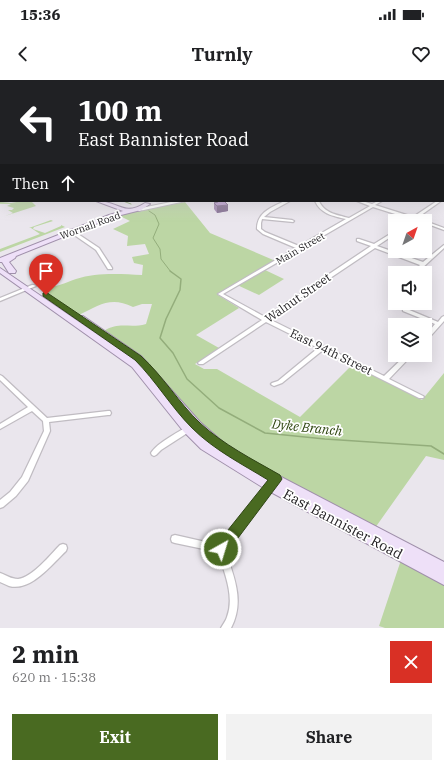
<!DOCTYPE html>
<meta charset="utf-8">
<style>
:root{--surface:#fff;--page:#f2f2f2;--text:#202124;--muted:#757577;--accent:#496a21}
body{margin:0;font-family:"IBM Plex Serif",serif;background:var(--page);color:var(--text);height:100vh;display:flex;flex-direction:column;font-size:15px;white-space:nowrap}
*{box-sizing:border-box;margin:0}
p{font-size:13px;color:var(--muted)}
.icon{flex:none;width:22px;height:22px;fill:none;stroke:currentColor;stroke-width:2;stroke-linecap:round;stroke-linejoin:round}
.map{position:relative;height:548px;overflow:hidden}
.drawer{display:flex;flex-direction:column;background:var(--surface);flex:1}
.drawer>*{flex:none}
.guide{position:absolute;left:0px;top:0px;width:444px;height:122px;box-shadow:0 4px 16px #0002;background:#202124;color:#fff;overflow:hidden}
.needle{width:26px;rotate:40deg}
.buttons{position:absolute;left:388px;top:134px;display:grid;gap:8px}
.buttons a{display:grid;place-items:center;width:44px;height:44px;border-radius:0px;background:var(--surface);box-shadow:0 4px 16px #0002;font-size:20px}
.pin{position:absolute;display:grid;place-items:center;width:34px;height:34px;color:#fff;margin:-41px -17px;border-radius:50% 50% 50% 0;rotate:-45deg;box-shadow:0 0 4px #0007}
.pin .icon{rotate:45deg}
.me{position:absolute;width:44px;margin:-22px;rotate:39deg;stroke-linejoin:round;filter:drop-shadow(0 0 3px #0008)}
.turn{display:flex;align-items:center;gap:14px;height:84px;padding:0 12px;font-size:18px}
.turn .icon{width:52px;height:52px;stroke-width:2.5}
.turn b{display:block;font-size:28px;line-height:34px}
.then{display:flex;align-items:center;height:38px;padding:0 12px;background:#0003;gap:8px;font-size:15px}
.round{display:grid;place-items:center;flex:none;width:42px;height:42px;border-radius:0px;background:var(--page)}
.head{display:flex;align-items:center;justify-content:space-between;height:68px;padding:0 12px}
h1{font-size:24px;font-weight:800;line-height:30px}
.primary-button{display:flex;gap:8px;margin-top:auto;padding:8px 12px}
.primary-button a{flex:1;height:46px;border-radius:0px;background:var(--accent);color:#fff;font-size:16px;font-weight:800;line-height:46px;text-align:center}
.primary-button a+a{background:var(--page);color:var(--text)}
.status{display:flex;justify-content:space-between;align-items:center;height:28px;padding:0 20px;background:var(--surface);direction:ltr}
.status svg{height:11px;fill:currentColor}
header{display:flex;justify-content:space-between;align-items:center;height:52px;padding:0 12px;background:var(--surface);font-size:18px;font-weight:800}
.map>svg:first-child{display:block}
.green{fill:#bcd6a4}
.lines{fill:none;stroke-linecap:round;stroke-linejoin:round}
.stream-far1{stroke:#93ad7b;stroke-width:1}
.stream{stroke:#93ad7b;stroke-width:1.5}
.street-casing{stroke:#c0bcc2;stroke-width:2.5}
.secondary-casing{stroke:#c0bcc2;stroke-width:2}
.primary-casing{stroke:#a090ab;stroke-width:2}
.street{fill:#fff;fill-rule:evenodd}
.secondary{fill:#fff;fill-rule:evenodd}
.primary{fill:#eee0f8;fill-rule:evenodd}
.wall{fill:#a289b2}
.shaded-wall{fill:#846f91}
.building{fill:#bc9fcf;stroke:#846f91}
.route{fill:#496a21;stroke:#2f4515}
.labels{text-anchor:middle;stroke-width:3.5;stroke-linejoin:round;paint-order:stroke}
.far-street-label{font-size:10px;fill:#252326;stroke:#fff}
.street-label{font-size:12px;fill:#252326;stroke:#fff}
.water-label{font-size:13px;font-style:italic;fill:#2a420b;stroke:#fff}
.near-street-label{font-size:14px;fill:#252326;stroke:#fff}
</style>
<div class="status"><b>15:36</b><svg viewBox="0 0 49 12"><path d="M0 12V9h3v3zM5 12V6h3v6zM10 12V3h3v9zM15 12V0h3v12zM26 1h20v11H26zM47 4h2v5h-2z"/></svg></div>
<header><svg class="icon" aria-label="back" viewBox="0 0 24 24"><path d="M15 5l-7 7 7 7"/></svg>Turnly<svg class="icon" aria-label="heart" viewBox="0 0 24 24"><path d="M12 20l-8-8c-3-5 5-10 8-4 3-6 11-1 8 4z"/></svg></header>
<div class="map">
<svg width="444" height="548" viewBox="0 0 444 548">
<rect width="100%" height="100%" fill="#eae6ed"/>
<g class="green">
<polygon points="22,121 31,121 36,126 5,136 13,133 8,130 12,130 14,128 7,126 11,124 0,124 0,122 11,123"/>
<path d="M 185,122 L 210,153 L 278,182 L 265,190 L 284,199 L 259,215 L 235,204 L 219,213 L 218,215 L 239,228 L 196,255 L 219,268 L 195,284 L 204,289 L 217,289 L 300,337 L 352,285 L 422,320 L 444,293 L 444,380 L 426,376 L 375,448 L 258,387 L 235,372 L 203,348 L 173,314 L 153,289 L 139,276 L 104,251 C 120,241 129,249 146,244 L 152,224 L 142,224 L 133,227 C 111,216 99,225 79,235 L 40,207 C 52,209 65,203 76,199 C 97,192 121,194 142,195 L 143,185 L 134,183 L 132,177 L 149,174 L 145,164 L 127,166 L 128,156 L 113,149 L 130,141 L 118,135 Z"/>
<polygon points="51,140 53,141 34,147 33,149 45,153 61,146 61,145 65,147 0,172 0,169 40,154 31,148 29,148"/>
<polygon points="401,480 444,504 444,548 385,548 379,546"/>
</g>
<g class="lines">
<g class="stream-far1">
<polyline points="123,121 131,124"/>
<polyline points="0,122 20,121"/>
<polyline points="149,131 155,135 159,144 153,158 160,169 161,179 171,192"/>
</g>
<polyline class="stream" points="170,191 181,199 180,210 166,239 160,258 173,273 187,299 219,328 265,353 325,359 431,366 444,374"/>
<g class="street-casing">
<g id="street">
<rect x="0" y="65" width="1" height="2"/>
<rect x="0" y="74" width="1" height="3"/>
<rect x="443" y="82" width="1" height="2"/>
<rect x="0" y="85" width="1" height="3"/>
<rect x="443" y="90" width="1" height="2"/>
<rect x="443" y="117" width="1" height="3"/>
<path d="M 285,121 L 290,121 L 270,132 L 264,137 L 292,140 L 294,141 L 293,142 L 262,139 L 261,143 L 261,149 L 265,152 L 299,166 L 346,139 C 333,136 321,134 315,121 L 319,121 C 324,133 337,135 349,138 L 370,126 L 357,121 L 362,121 L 372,124 L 378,121 L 382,121 L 375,125 L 413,137 L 437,121 L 441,121 L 417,138 L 423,141 L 414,140 L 411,141 L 411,139 L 373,127 L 223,214 L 265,237 L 371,166 L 357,161 L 357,159 L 359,159 L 374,164 L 395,151 L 395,154 L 377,166 L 423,182 L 444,165 L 444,168 L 420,190 L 418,190 L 416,189 L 420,185 L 375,168 L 269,239 L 384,296 L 406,275 L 412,275 L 389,299 L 423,316 L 424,317 L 423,318 L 419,318 L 323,270 L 282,303 L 274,306 L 272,305 L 271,304 L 272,303 L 278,301 L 318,268 L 266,242 L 203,284 L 199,284 L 198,283 L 199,282 L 262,240 L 218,214 L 296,168 L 263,154 L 257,149 C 257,132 272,127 285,121 Z"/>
<polygon points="425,141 444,148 444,150 425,143"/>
<polygon points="70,150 72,150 99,168 112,188 112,189 108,189 96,170 70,152"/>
<polygon points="32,205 34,205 36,206 0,221 0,218"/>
<polygon points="403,229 407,229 438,242 442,237 444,236 444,241 427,260 425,261 425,256 435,244 403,231"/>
<polygon points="0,295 2,296 47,338 108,331 110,331 111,333 110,335 108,335 49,342 50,351 28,401 16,416 3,427 0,428 0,420 10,412 22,397 44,351 43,341 32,331 0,349 0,344 28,327 0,300"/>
<path d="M 188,346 L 192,346 L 193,348 L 192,350 L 161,370 L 156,375 L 154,376 L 152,375 L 151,373 C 157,363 177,353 188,346 Z"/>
<path d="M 271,403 L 274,404 L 275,406 L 274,408 L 225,470 C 234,497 245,521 231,548 L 221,548 C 223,544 226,541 227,537 C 235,516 224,492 218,472 L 175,463 L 172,462 L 171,459 L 172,456 L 175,455 L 219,465 L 268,404 Z"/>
<path d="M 63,464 L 66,465 L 67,468 L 66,471 C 52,484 31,512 9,506 C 6,505 3,503 0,502 L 0,493 C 6,495 11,499 18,499 C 33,497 50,475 60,465 Z"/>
</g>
</g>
<g class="secondary-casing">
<g id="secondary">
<rect x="443" y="69" width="1" height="2"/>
<polygon points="176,121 186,121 139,131 136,129"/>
</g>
</g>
<g class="primary-casing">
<g id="primary">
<path d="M 96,121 C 119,121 123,137 145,123 L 150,124 L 141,130 L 113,137 L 16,176 L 15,178 L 9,182 L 16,191 L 15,193 L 9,193 L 2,182 L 0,182 L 0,178 L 109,135 L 123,131 Z"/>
<polygon points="0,188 136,281 77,240 76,238 77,236 83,236 141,276 200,342 224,363 264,388 444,482 444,505 267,410 201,369 184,352 132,287 0,193"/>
</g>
</g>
<use href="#street" class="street"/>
<use href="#secondary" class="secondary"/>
<use href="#primary" class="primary"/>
</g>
<polygon class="wall" points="214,121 224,121 228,131 217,133 214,129"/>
<polygon class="shaded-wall" points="228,125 228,131 217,133 217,126"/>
<polygon class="building" points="217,121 224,121 228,125 217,126 214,123 218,122"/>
<linearGradient id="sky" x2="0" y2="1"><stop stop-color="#86b1bc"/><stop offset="0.46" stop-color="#f6f4f7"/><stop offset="1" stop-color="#f6f4f7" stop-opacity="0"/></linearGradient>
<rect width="444" height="141" fill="url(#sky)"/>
<path class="route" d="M 46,212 L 141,276 C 163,296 179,323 200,343 C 224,365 252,379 280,395 L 282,399 L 280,402 L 226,474 L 221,475 L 216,474 L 214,469 L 216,465 L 268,400 C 242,384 214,370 192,348 C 171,327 156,301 135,280 L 43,216 L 43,213 Z"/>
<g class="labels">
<g class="far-street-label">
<text transform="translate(90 145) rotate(-20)" y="4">Wornall Road</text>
<text transform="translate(300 168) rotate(-30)" y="4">Main Street</text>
</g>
<g class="street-label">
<text transform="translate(298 218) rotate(-35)" y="4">Walnut Street</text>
<text transform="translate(331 272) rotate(26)" y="4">East 94th Street</text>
</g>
<g class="water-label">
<text transform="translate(307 347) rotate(6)" y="5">Dyke Branch</text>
</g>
<g class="near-street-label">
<text transform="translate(343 444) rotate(28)" y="5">East Bannister Road</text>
</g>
</g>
</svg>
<div class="buttons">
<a><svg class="needle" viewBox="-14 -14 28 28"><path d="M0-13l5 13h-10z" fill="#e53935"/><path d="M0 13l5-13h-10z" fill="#757577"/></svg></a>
<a><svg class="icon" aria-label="sound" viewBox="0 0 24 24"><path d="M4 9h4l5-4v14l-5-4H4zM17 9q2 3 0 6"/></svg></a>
<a><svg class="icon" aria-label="layers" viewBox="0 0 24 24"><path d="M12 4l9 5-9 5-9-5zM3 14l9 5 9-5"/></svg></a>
</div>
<div class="pin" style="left:46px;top:215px;background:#d93025"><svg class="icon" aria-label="arrive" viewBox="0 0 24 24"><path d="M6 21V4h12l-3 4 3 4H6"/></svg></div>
<svg class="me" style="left:221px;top:469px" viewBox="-20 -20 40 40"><circle r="17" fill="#496a21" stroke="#fff" stroke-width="3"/><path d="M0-11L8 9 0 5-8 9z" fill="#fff"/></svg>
<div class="guide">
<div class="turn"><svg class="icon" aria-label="left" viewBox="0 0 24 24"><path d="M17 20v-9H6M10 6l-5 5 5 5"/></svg><div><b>100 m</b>East Bannister Road</div></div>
<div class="then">Then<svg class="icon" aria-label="ahead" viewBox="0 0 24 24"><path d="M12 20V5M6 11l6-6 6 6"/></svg></div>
</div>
</div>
<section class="drawer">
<div class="head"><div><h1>2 min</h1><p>620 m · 15:38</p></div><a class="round" style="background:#d93025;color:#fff"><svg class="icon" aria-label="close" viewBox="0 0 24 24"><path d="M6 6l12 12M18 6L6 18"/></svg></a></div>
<div class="primary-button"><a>Exit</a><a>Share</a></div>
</section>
